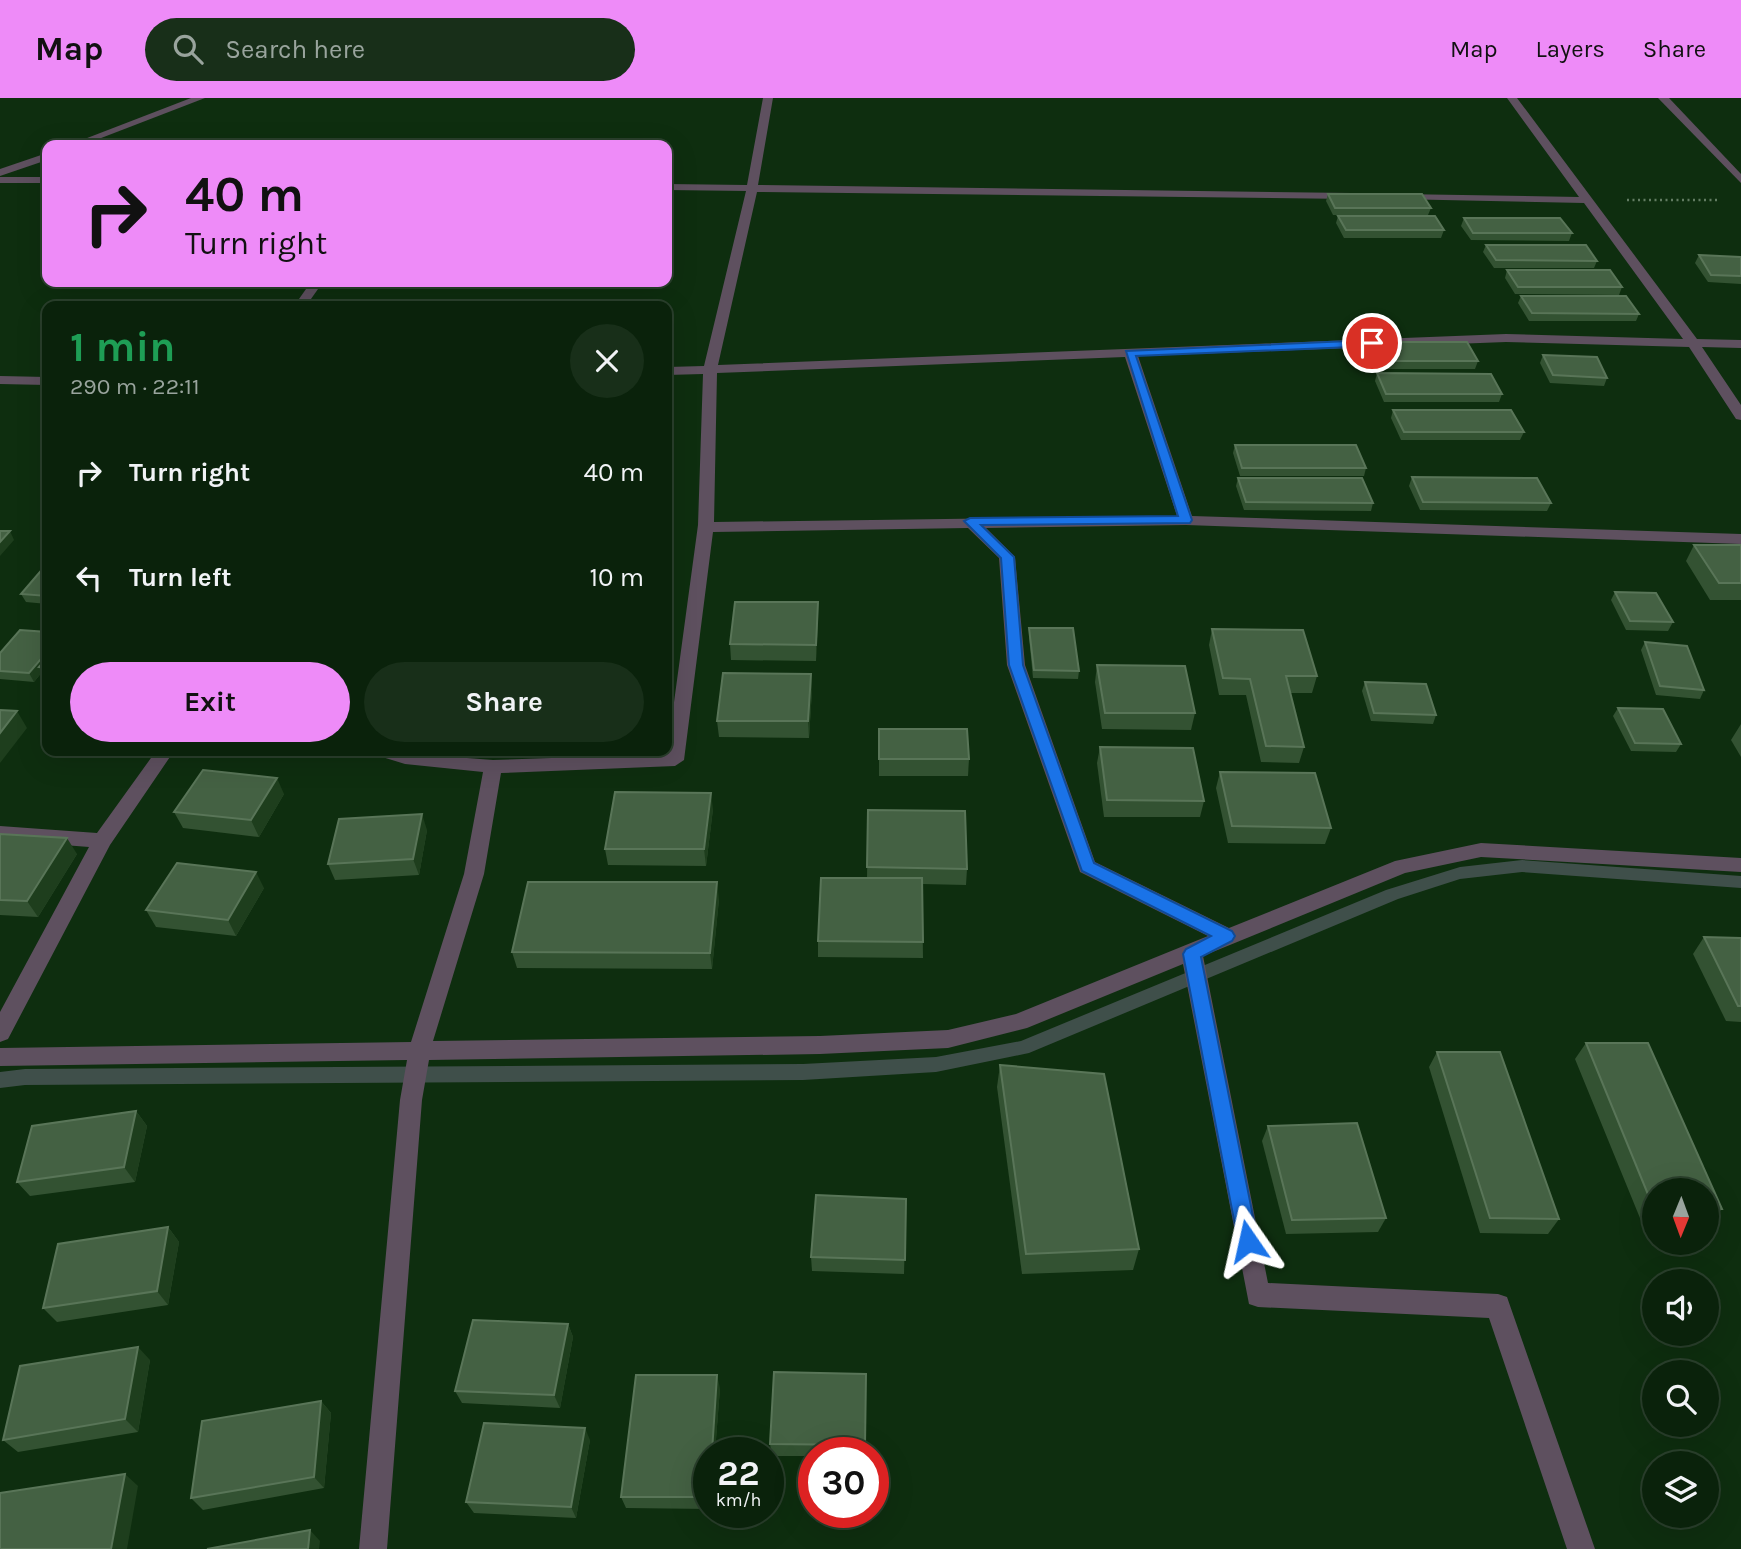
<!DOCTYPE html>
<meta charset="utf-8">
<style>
:root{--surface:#0a220b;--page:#182f19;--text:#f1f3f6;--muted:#99a49d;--line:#2a3f2c;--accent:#ee8bf8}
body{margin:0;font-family:Karla,sans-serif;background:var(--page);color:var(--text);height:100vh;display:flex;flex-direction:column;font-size:26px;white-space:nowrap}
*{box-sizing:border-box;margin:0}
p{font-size:23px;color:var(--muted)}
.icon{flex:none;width:38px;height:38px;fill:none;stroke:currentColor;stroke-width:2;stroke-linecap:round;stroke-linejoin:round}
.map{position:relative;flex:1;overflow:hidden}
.drawer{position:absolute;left:42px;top:203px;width:630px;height:455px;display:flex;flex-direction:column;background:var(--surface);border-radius:14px;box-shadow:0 7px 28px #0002,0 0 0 2px var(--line)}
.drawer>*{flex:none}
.top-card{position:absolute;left:42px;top:42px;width:630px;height:147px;border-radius:14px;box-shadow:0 7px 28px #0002,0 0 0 2px var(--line);background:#ee8bf8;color:#111;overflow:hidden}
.needle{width:46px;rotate:181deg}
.tools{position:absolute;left:1642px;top:1080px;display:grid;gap:14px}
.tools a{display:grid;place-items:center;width:77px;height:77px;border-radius:50%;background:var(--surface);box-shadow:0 7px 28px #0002,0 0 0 2px var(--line);font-size:35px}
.speed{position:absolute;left:693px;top:1339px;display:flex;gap:14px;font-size:35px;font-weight:700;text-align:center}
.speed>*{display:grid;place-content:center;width:91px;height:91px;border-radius:50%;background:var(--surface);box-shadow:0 7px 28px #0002,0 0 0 2px var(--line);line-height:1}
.speed small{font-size:18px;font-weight:400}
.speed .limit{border:10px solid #d22;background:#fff;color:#111}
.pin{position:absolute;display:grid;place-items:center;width:60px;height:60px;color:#fff;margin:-30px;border:4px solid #fff;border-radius:50%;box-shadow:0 2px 7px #0007}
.me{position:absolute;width:77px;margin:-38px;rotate:349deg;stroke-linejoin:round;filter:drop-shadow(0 0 5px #0008)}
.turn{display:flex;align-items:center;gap:24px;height:147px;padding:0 28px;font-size:32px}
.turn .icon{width:91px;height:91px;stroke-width:2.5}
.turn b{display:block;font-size:49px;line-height:60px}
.round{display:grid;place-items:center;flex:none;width:74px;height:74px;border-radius:37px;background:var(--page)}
.summary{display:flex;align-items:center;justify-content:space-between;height:119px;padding:0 28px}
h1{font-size:42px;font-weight:700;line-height:52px;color:#1e9e55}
.cta{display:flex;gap:14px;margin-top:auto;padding:14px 28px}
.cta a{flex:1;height:80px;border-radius:42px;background:var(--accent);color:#111;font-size:28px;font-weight:700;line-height:80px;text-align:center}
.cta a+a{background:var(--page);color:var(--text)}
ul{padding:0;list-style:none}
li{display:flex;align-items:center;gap:21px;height:105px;padding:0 28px}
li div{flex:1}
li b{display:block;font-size:26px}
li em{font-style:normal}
header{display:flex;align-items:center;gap:42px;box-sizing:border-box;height:98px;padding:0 35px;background:var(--accent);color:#111}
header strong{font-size:33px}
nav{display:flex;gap:38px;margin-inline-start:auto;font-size:24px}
.search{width:490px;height:63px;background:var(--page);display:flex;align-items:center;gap:18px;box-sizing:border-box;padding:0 24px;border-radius:38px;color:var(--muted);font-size:26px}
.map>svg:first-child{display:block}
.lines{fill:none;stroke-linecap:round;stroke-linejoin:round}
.stream{fill:#3f4f4a;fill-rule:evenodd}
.path{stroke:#637d63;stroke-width:2.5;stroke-dasharray:2 3.5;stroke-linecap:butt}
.minor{fill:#5e505f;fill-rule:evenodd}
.wall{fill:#335232}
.shaded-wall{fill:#1e3e1d}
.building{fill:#446143;stroke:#597558;stroke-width:2}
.route{fill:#1a73e8;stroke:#114b97;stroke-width:2}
</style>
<header>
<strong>Map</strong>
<div class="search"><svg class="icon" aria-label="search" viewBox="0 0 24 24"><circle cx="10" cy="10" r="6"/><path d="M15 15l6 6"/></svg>Search here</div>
<nav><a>Map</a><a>Layers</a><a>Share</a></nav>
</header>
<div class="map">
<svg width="1741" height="1451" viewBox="0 0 1741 1451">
<rect width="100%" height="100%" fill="#0e2e0f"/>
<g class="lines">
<polygon class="stream" points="1522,762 1741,778 1741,790 1522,774 1460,781 1398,801 1029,955 936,974 803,982 25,987 0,990 0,974 25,971 803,966 936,959 1021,943 1386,792 1460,769"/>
<polyline class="path" points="1627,102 1719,102"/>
<g class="minor">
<polygon points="191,0 205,0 83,47 69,47"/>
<path d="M 763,0 L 773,0 L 758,87 L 1352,95 L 1358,98 L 1352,101 L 757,94 L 718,267 L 1506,236 L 1683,241 L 1584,105 L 1395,101 L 1393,99 L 1399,96 L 1579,99 L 1507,0 L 1517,0 L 1697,241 L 1741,242 L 1741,250 L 1702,249 L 1741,307 L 1741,322 L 1736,321 L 1689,249 L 1506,244 L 1138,258 L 1192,418 L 1741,436 L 1741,446 L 1186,427 L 986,430 L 1015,459 L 1025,567 L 1095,764 L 1229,830 L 1395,763 L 1481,745 L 1741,760 L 1741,774 L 1481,759 L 1405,775 L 1203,858 L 1268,1185 L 1498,1196 L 1507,1199 L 1595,1451 L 1567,1451 L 1489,1220 L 1258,1209 L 1249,1206 L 1183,866 L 1027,930 L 948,950 L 820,956 L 429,962 L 422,1002 L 387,1451 L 359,1451 L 400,1002 L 407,962 L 0,968 L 0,950 L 411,944 L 464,776 L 483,674 L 405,666 L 379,658 L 376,653 L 493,662 L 667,656 L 698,427 L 703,276 L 667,277 L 667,269 L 704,268 L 746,93 L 667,92 L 667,86 L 747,87 ZM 1125,259 L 1177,418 L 714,424 L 717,275 ZM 968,430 L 999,460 L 1007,567 L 1080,774 L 1208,838 L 1016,916 L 948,932 L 820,938 L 433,943 L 484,776 L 501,675 L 675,668 L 684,662 L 713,434 Z"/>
<polygon points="1658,0 1669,0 1741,76 1741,85"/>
<polygon points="47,55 47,62 0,78 0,71"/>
<rect x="0" y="79" width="47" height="6"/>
<polygon points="311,184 323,184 306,208 294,208"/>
<polygon points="0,278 47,279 47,287 0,286"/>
<polygon points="156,653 174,653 110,747 8,941 0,944 0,914 89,749 0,742 0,728 97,735"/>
</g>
</g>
<g class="wall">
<polygon points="1328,96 1431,110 1428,117 1333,117 1326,103"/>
<polygon points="1338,118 1444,132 1441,140 1344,140 1336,125"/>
<polygon points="1464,120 1572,135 1569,143 1471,142 1461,128"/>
<polygon points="1486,147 1597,163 1594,170 1494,170 1483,154"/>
<polygon points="1699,157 1741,159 1741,186 1708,184 1695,165"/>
<polygon points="1507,172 1622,189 1619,197 1515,196 1505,180"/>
<polygon points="1521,198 1639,216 1636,223 1529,223 1518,205"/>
<polygon points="1357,244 1478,263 1475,271 1363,271 1354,252"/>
<polygon points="1543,257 1607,280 1604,288 1550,285 1540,265"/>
<polygon points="1377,275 1502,296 1499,304 1384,304 1375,283"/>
<polygon points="1393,312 1524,334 1520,342 1401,342 1391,320"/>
<polygon points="1235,347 1366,370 1364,378 1240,378 1233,355"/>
<polygon points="1412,379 1551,405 1547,413 1420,412 1409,388"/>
<polygon points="1238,380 1373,405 1371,413 1244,412 1236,388"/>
<polygon points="1694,447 1741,447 1741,502 1710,502 1686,463"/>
<polygon points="47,468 47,506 26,504 21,496"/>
<polygon points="1615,494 1673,524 1668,533 1626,532 1611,502"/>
<polygon points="818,520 816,563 731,562 730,546"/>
<polygon points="1029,530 1079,573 1078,581 1033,580 1029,539"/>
<polygon points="1212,531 1317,578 1312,595 1290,595 1304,649 1299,665 1261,664 1246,597 1219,597 1209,547"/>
<polygon points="47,534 47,583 42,574 34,584 0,581 0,555"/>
<polygon points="1645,544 1704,592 1700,601 1656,597 1641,552"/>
<polygon points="1097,567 1195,615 1191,632 1102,631 1095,584"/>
<polygon points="811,576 812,592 809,640 719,639 717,623"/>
<polygon points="1365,584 1436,617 1433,626 1371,623 1362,593"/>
<polygon points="1618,610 1681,646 1676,654 1631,653 1613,618"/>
<polygon points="1741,626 1741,659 1731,642"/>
<polygon points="879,631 969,661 968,678 879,678"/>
<polygon points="1100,649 1204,703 1200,719 1104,719 1097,665"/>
<polygon points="1220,674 1331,730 1325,746 1228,745 1216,690"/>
<polygon points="284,696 259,739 183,730 174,714"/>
<polygon points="713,711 706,768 608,767 605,751"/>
<polygon points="868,712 967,771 966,787 922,786 923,860 818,859 818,843 867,780"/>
<polygon points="427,732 419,777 335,782 328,766"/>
<polygon points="0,736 77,756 38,819 0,817"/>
<polygon points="264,790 236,838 156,829 146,812"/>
<polygon points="719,801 712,871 517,870 512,854"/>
<polygon points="1704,839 1741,840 1741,924 1726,923 1693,856"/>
<polygon points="1586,945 1722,1111 1709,1125 1706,1125 1706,1092 1654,1092 1654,1125 1642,1125 1575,961"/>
<polygon points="1437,954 1559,1121 1548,1136 1480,1135 1429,969"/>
<polygon points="1000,967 1139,1151 1133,1172 1022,1176 997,989"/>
<polygon points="136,1013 147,1028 135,1084 30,1098 17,1084"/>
<polygon points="1268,1028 1386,1120 1378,1134 1286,1136 1262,1043"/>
<polygon points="906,1101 904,1176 812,1173 811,1159"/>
<polygon points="168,1129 179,1144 168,1207 57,1224 43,1210"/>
<polygon points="568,1226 573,1239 560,1310 462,1305 455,1293"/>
<polygon points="150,1262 138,1334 18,1354 3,1342"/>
<polygon points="866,1276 865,1354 814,1354 814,1358 772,1358 770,1346"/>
<polygon points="720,1290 715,1354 709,1354 709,1411 626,1410 621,1399"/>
<polygon points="321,1303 331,1315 324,1390 203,1412 191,1400"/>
<polygon points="590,1342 576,1420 474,1415 466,1404"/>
</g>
<g class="shaded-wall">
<polygon points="10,433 14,442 0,458 0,444"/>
<polygon points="818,504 818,520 816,563 816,547"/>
<polygon points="47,554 47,568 39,569 42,574 34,584 29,575"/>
<polygon points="811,576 812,592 809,640 808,623"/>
<polygon points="17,613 27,630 0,665 0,635"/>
<polygon points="277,680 284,696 259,739 251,722"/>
<polygon points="711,695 713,711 706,768 704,751"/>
<polygon points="422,716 427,732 419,777 413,761"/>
<polygon points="67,740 77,756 38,819 27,803"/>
<polygon points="256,774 264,790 236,838 228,822"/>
<polygon points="717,784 719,801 712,871 710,855"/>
<polygon points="136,1013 147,1028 135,1084 124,1069"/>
<polygon points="168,1129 179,1144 168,1207 157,1193"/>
<polygon points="568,1226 573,1239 560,1310 554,1297"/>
<polygon points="138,1249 150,1262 138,1334 125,1321"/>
<polygon points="717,1277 720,1290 715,1354 712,1354"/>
<polygon points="321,1303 331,1315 324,1390 314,1379"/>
<polygon points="585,1330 590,1342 576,1420 571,1409"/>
<polygon points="125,1376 138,1388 127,1451 111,1451"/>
<polygon points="310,1432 320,1443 319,1451 308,1451"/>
</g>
<g class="building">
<polygon points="1328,96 1422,96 1431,110 1335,110"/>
<polygon points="1338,118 1435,118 1444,132 1346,132"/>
<polygon points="1464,120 1560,120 1572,135 1473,135"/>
<polygon points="1486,147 1586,147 1597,163 1496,162"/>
<polygon points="1699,157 1741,159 1741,178 1711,177"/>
<polygon points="1507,172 1610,172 1622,189 1518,189"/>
<polygon points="1521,198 1626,198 1639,216 1532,215"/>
<polygon points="1357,244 1467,244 1478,263 1366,263"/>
<polygon points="1543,257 1597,259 1607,280 1553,277"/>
<polygon points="1377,275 1491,276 1502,296 1386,296"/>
<polygon points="1393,312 1511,312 1524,334 1404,334"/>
<polygon points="1235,347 1356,347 1366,370 1242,370"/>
<polygon points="1412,379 1537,380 1551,405 1423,404"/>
<polygon points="1238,380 1362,380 1373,405 1246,404"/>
<polygon points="0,433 10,433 0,444"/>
<polygon points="1694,447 1741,447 1741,485 1719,485"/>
<polygon points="45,468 47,468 47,498 21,496"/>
<polygon points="1615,494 1656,495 1673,524 1630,523"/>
<polygon points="735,504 818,504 816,547 730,546"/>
<polygon points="1029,530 1073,530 1079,573 1034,572"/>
<polygon points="1212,531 1303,532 1317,578 1286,578 1304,649 1266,648 1250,581 1223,580"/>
<polygon points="20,532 47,534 47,554 29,575 0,573 0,555"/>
<polygon points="1645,544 1687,548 1704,592 1660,588"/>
<polygon points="47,560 47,570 39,569"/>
<polygon points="1097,567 1185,568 1195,615 1105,615"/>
<polygon points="723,575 811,576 808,623 717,623"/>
<polygon points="1365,584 1426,586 1436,617 1374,615"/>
<polygon points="1618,610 1663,611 1681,646 1635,645"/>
<polygon points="0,612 17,613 0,635"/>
<polygon points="879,631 967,631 969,661 879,661"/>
<polygon points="1100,649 1193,650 1204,703 1107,702"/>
<polygon points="203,672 277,680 251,722 174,714"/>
<polygon points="1220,674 1315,675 1331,730 1232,728"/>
<polygon points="615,694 711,695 704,751 605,751"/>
<polygon points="868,712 965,713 967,771 867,769"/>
<polygon points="422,716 413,761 328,766 339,721"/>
<polygon points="0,736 67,740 27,803 0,802"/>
<polygon points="177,765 256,774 228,822 146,812"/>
<polygon points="821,780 922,780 923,844 818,843"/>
<polygon points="528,784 717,784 710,855 512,854"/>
<polygon points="1704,839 1741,840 1741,908 1738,908"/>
<polygon points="1586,945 1648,945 1722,1111 1706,1111 1706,1092 1654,1092 1654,1111"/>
<polygon points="1437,954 1500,954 1559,1121 1490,1120"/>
<polygon points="1000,967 1104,976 1139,1151 1026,1156"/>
<polygon points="136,1013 124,1069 17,1084 32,1028"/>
<polygon points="1357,1025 1386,1120 1292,1122 1268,1028"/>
<polygon points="816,1097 906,1101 905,1162 811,1159"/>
<polygon points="168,1129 157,1193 43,1210 58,1146"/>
<polygon points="473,1222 568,1226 554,1297 455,1293"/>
<polygon points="138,1249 125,1321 3,1342 20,1268"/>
<polygon points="774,1274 866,1276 865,1347 770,1346"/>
<polygon points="636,1277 717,1277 712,1354 709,1354 708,1399 621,1399"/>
<polygon points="321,1303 314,1379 191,1400 202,1323"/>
<polygon points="484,1325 585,1330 571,1409 466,1404"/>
<polygon points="125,1376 111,1451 0,1451 0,1395"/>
<polygon points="310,1432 308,1451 207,1451"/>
</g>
<polygon class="route" points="1372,242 1375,243 1375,248 1136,258 1192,422 1190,425 981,427 1014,459 1023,567 1094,765 1232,833 1235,838 1232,843 1201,859 1258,1143 1255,1150 1248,1153 1241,1150 1238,1143 1183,856 1186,851 1211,838 1082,773 1009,567 1001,460 964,423 970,420 1178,418 1126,253"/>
</svg>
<div class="tools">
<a><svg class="needle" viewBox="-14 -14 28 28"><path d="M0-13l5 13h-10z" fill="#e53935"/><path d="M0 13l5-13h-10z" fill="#99a49d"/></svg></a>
<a><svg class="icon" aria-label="sound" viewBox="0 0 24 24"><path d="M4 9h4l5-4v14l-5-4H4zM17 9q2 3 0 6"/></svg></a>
<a><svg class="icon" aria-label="search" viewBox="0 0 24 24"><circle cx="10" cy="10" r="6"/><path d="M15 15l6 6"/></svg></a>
<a><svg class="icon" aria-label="layers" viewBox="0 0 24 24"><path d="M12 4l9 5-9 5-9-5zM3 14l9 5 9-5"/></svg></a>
</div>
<div class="speed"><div>22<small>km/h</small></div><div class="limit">30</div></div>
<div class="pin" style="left:1372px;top:245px;background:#d93025"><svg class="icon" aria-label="arrive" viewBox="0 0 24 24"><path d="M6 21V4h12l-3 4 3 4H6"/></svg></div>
<svg class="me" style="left:1248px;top:1143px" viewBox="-20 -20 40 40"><path d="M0-17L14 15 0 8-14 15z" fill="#1a73e8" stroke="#fff" stroke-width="4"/></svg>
<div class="top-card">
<div class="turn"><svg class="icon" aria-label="right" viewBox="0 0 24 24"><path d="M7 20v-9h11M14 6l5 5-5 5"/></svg><div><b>40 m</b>Turn right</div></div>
</div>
<section class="drawer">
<div class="summary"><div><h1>1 min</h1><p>290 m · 22:11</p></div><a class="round"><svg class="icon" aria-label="close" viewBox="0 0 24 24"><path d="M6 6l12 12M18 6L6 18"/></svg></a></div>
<ul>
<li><svg class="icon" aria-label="right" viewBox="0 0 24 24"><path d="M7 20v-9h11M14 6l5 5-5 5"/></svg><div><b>Turn right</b></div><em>40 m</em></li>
<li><svg class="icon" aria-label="left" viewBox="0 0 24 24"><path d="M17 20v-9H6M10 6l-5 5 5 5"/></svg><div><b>Turn left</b></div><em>10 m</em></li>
</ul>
<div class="cta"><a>Exit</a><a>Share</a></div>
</section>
</div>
